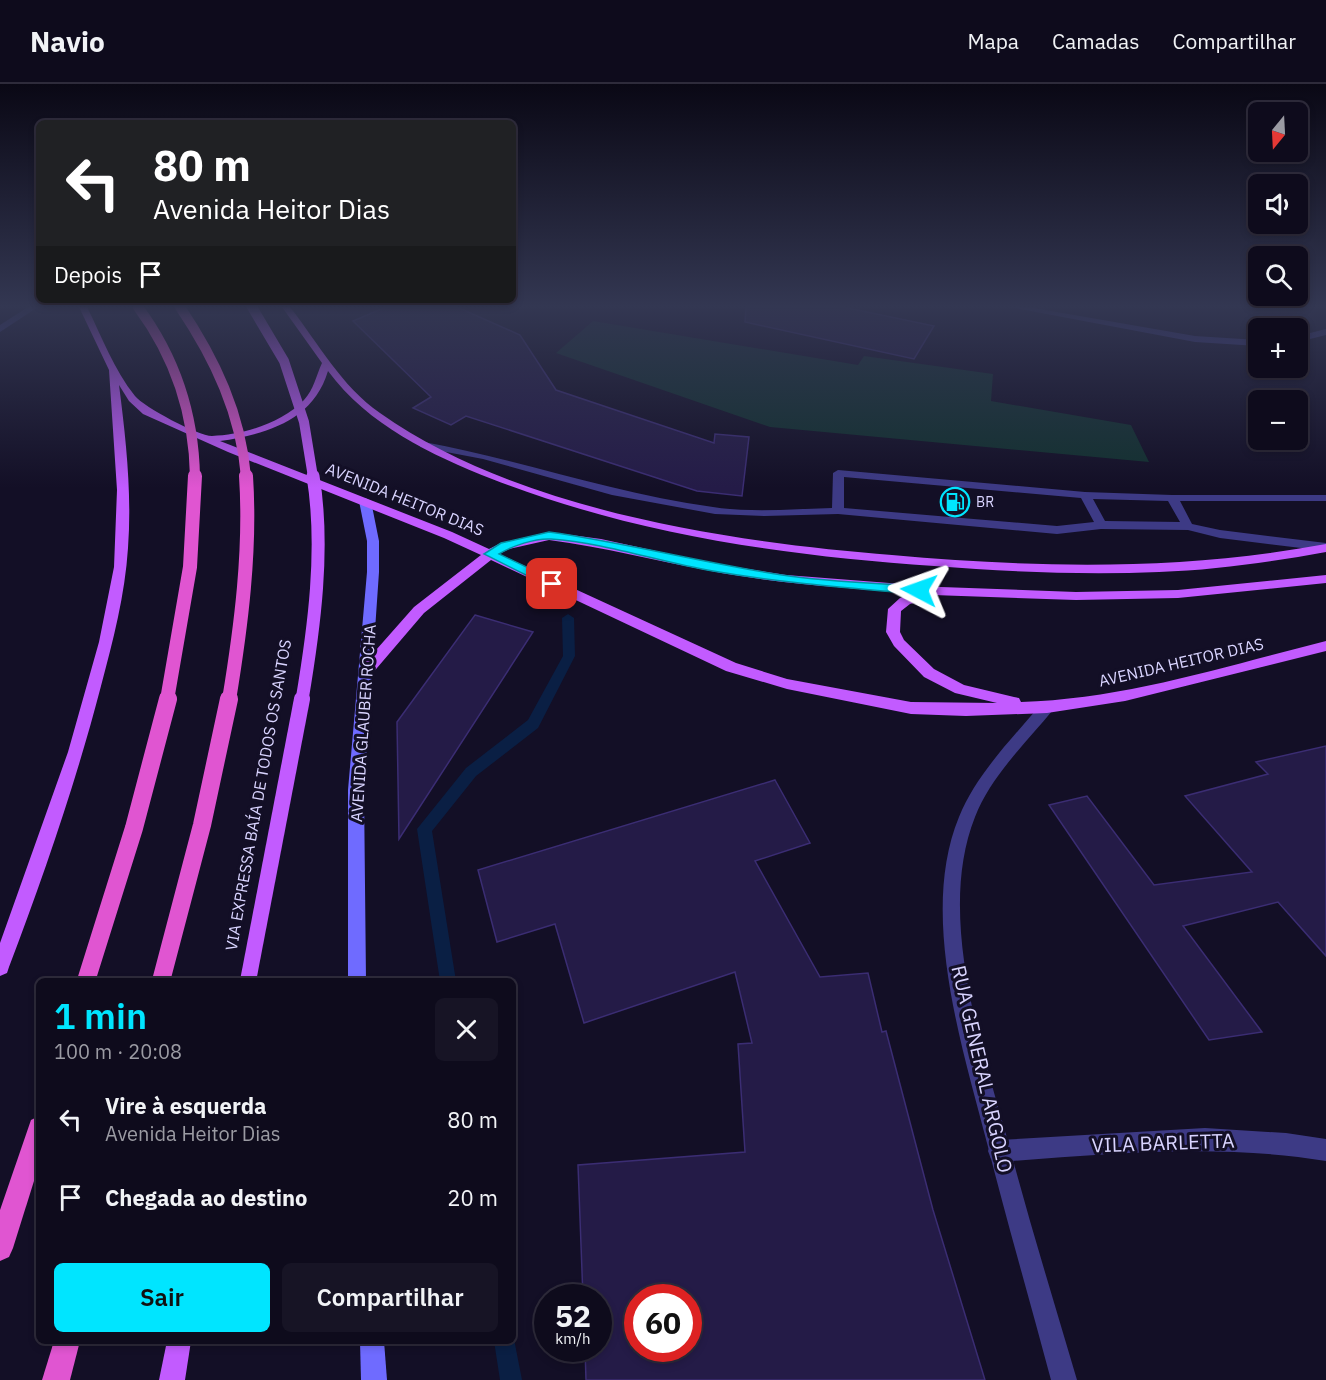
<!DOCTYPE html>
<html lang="pt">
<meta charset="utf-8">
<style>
:root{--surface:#0e0b1c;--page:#171425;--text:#f1f3f6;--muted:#9b9ba3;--line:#2e2b3b;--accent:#00e5ff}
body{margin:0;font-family:"IBM Plex Sans",sans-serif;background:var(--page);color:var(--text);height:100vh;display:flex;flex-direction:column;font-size:22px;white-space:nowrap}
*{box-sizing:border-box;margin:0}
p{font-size:20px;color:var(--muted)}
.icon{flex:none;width:33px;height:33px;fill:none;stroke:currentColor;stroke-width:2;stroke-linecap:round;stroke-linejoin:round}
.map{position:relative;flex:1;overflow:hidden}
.details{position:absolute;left:36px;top:894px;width:480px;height:366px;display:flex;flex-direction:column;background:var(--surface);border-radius:9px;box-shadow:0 3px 9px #0003,0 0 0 2px var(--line)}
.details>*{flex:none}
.banner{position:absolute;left:36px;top:36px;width:480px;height:183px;border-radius:9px;box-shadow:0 3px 9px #0003,0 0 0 2px var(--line);background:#202124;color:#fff;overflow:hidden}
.needle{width:39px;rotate:198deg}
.fabs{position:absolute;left:1248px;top:18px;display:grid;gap:12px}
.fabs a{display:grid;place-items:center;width:60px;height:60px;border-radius:9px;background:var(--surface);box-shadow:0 3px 9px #0003,0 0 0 2px var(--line);font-size:30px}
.speed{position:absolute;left:534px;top:1200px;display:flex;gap:12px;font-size:30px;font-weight:700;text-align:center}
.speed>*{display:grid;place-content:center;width:78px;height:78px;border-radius:50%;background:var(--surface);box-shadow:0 3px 9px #0003,0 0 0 2px var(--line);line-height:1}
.speed small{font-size:15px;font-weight:400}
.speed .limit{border:9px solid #d22;background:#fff;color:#111}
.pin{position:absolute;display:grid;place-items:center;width:51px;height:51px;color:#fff;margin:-26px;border-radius:12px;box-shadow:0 3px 9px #0006}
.me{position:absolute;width:66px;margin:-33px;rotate:274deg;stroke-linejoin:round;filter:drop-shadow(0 0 4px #0008)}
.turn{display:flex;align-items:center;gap:21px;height:126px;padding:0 18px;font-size:27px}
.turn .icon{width:78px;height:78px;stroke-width:2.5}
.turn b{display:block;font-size:42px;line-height:51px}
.then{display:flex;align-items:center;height:57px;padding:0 18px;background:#0003;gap:12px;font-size:22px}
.round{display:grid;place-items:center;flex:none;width:63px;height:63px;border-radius:9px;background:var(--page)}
.overview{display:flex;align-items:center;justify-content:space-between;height:102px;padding:0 18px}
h1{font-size:36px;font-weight:600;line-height:45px;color:var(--accent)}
.cta{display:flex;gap:12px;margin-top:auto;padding:12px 18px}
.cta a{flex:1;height:69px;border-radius:9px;background:var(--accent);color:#111;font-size:24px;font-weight:600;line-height:69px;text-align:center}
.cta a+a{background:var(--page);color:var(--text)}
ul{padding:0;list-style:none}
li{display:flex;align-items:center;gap:18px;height:78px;padding:0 18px}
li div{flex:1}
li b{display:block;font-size:22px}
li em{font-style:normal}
header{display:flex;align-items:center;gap:36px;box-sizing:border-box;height:84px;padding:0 30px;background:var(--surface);border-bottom:2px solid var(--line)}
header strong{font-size:28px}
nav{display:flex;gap:33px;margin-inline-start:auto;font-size:21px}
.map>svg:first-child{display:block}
.green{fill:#12302f}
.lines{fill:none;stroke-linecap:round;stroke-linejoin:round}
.stream{fill:#0a1f44;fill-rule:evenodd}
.building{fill:#241b47;stroke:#3b2d73;stroke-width:1.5;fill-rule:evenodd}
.service{fill:#3d3a85;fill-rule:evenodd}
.minor{fill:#3d3a85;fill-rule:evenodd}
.tertiary{fill:#3d3a85;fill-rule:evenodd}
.secondary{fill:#6f6bff;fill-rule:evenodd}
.primary{fill:#c25bff;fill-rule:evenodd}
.trunk{fill:#e055d1;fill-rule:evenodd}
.primary-bridge-far2{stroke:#c25bff;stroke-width:10}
.primary-bridge-far1{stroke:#c25bff;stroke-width:13}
.primary-bridge{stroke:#c25bff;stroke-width:16}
.trunk-bridge-far2{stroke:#e055d1;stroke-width:10}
.trunk-bridge-far1{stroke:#e055d1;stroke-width:14}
.trunk-bridge{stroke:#e055d1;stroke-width:18}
.route{fill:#00e5ff;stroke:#0095a6;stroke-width:1.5}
.labels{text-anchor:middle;stroke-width:6;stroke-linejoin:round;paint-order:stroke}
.far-poi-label{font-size:14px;fill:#d9d4ff;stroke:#130f26;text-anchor:start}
.street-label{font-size:16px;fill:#d9d4ff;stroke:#130f26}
.near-street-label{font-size:20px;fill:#d9d4ff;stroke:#130f26}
</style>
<header>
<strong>Navio</strong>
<nav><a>Mapa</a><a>Camadas</a><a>Compartilhar</a></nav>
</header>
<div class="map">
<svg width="1326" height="1296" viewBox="0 0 1326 1296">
<rect width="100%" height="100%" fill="#130f26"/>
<polygon class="green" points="593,237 858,281 864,272 993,290 991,317 1131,341 1149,378 770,343 556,269"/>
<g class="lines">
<g class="stream">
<polygon points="568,530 574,534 575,572 538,644 476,692 432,747 456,897 440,897 417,745 466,684 528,636 563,572 562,534"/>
<polygon points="513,1250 522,1296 500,1296 494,1257 513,1257"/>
</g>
</g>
<g class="building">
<polygon points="386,223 457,223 520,251 556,306 714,359 715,350 749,353 742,412 697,407 466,332 451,341 413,324 431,313 353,237"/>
<polygon points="746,223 843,223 934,242 914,275 745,238"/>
<polygon points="475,531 533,548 399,755 397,638"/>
<polygon points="1326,662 1326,872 1278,818 1183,842 1262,948 1209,956 1049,721 1087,712 1154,801 1252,788 1185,712 1268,690 1256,678"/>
<path d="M 775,696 L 810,759 L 755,777 L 820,893 L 868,889 L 882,948 L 886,947 L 933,1126 L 985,1296 L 586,1296 L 585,1264 L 598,1264 L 598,1214 L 583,1214 L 578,1081 L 745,1068 L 738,960 L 752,959 L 735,888 L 584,939 L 555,840 L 497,858 L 478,786 ZM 638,1214 L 688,1214 L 688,1264 L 638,1264 Z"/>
</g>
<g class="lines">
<path class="service" d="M 424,358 C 522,376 615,410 713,423 C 752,429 793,425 832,424 L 833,389 L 838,386 L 1085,408 L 1172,411 L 1326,411 L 1326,417 L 1180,417 L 1192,440 L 1220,446 L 1326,459 L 1326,467 L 1220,454 L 1188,446 L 1101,445 L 1057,450 L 838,430 L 765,432 L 715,430 L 612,411 L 483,375 L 420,363 L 420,359 ZM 844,393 L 1081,414 L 1094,438 L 1057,442 L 844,424 ZM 1093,415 L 1168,417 L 1180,438 L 1105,437 Z"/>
<g class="minor">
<polygon points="28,223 38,223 0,248 0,241"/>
<polygon points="1010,223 1028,223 1195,252 1258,256 1258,262 1195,258"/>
<polygon points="1326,245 1326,251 1298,258 1298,252"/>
<path d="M 1205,1044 L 1286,1049 L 1326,1055 L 1326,1077 C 1217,1059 1109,1070 999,1078 L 991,1075 L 988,1067 L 991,1059 L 999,1056 Z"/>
</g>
<path class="tertiary" d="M 1047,617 L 1052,619 L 1054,623 L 1052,627 C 1025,660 991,692 975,733 C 936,831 982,964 1009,1061 C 1030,1140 1054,1218 1077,1296 L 1051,1296 C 1030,1217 1007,1138 987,1059 C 962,962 919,830 959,733 C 977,689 1012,655 1042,619 Z"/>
<g class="secondary">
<polygon points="365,414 371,417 379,457 379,488 364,706 366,897 348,897 348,706 367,488 367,457 359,417"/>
<polygon points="360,1257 384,1257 387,1296 361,1296"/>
</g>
<g class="primary">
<path d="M 79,223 L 87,223 C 102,253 114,286 135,312 C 144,323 198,352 212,352 C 243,351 282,339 304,316 C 314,305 316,292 322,279 L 282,223 L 290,223 C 319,260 341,302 380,329 C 517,426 728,458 892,471 C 1038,484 1181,487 1326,460 L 1326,468 C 1271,478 1216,486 1159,488 C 1084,491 1009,488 934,482 C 784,472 633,450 492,395 C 431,371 368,341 328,287 C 313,337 266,350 220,357 L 452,448 L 489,465 L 501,459 L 549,448 L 601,455 L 711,479 L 786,491 L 941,503 L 1076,508 L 1178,506 L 1326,491 L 1326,499 L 1178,514 L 1076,516 L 933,511 L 932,514 L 910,520 L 901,527 L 900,548 L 904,556 L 934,585 L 964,601 L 1014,613 L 1019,614 L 1021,618 C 1125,615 1226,582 1326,557 L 1326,567 L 1125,617 L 1047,629 L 966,632 L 911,630 L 787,605 L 726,587 L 491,476 L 424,529 L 371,591 L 361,591 L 359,587 L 361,583 L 414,523 L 481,471 L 444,454 L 228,368 L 143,330 L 129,317 L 119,301 C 126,355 132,410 128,464 C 125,511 113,557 101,602 C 76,698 44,791 9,883 L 7,889 L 0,892 L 0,859 L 68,668 L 99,558 L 114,483 L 117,406 L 109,286 ZM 549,456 C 604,463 657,477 711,487 C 780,500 848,504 917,509 L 900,514 L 888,525 L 886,548 L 894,562 L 924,593 L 955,609 L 997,619 L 911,618 L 787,595 L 736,579 L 499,470 L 509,465 Z"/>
<polygon points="167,1257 191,1257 185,1296 159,1296"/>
</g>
<g class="trunk">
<polygon points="39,1032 39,1081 13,1164 9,1173 0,1177 0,1126 31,1036"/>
<polygon points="54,1257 80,1257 70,1296 42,1296"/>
</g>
<polyline class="primary-bridge-far2" points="252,223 284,277 304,338 313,393"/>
<path class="primary-bridge-far1" d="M 302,616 C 314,545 325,464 313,392"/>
<polyline class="primary-bridge" points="248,897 302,615"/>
<g class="trunk-bridge-far2">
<path d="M 138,223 C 175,273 194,331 195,393"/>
<path d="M 180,223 C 215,275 241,330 246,393"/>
</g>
<g class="trunk-bridge-far1">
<polyline points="167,616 190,483 195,392"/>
<path d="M 229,616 C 241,543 251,466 246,392"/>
</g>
<g class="trunk-bridge">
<polyline points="86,897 134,744 168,615"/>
<polyline points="161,897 202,741 229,615"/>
</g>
</g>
<linearGradient id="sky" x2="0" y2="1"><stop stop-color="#0a0815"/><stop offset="0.55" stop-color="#333752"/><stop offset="1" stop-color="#333752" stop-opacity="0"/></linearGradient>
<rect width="1326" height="404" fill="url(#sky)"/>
<path class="route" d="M 549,448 C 627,459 704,479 782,491 C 827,498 874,499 919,502 L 925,506 L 919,510 C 850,504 782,499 713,487 C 659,478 606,459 551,455 C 535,454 512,462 499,470 L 556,497 L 557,500 L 552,504 L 484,470 L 501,459 Z"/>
<defs>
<g id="fuel-ring" transform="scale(1.5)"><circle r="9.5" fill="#130f26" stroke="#00e5ff" stroke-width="1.5"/><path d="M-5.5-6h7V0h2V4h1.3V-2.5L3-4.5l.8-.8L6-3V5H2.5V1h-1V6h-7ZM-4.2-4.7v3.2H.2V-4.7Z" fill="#00e5ff"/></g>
</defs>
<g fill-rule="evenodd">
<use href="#fuel-ring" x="955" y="418"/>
</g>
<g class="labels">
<g class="far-poi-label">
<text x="976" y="423">BR</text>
</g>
<g class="street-label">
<text transform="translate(405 415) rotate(22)" y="6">AVENIDA HEITOR DIAS</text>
<text transform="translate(1181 578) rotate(-13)" y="6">AVENIDA HEITOR DIAS</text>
<text transform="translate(363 639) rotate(-86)" y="6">AVENIDA GLAUBER ROCHA</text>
<text transform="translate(258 711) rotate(-80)" y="6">VIA EXPRESSA BAÍA DE TODOS OS SANTOS</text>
</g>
<g class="near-street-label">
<text transform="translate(982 985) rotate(77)" y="7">RUA GENERAL ARGOLO</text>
<text transform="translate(1163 1059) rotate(-2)" y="7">VILA BARLETTA</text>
</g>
</g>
</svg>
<div class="fabs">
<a><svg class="needle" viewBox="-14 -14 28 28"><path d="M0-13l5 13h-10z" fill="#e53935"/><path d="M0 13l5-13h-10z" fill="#9b9ba3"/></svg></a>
<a><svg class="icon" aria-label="sound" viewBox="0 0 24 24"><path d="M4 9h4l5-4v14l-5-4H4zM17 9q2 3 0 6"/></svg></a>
<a><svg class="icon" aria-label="search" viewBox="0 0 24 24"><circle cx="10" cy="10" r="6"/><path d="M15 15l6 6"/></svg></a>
<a>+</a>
<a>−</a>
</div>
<div class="speed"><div>52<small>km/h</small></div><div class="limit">60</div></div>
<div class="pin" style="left:552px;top:500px;background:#d93025"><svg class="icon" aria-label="arrive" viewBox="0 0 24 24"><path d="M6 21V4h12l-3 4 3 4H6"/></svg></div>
<svg class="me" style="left:919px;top:506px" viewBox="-20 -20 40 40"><path d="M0-17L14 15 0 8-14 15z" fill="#00e5ff" stroke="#fff" stroke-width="4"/></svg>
<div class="banner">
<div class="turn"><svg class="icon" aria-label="left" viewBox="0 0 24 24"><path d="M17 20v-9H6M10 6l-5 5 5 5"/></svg><div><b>80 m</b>Avenida Heitor Dias</div></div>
<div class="then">Depois<svg class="icon" aria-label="arrive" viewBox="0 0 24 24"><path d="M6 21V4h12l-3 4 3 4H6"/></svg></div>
</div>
<section class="details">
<div class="overview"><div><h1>1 min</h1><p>100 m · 20:08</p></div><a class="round"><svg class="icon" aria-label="close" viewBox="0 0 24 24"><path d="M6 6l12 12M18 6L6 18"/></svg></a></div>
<ul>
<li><svg class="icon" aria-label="left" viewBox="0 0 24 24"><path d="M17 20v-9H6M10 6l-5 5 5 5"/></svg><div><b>Vire à esquerda</b><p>Avenida Heitor Dias</p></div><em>80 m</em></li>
<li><svg class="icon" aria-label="arrive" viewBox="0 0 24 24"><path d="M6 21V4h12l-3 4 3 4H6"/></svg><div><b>Chegada ao destino</b></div><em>20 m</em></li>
</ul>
<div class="cta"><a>Sair</a><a>Compartilhar</a></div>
</section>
</div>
